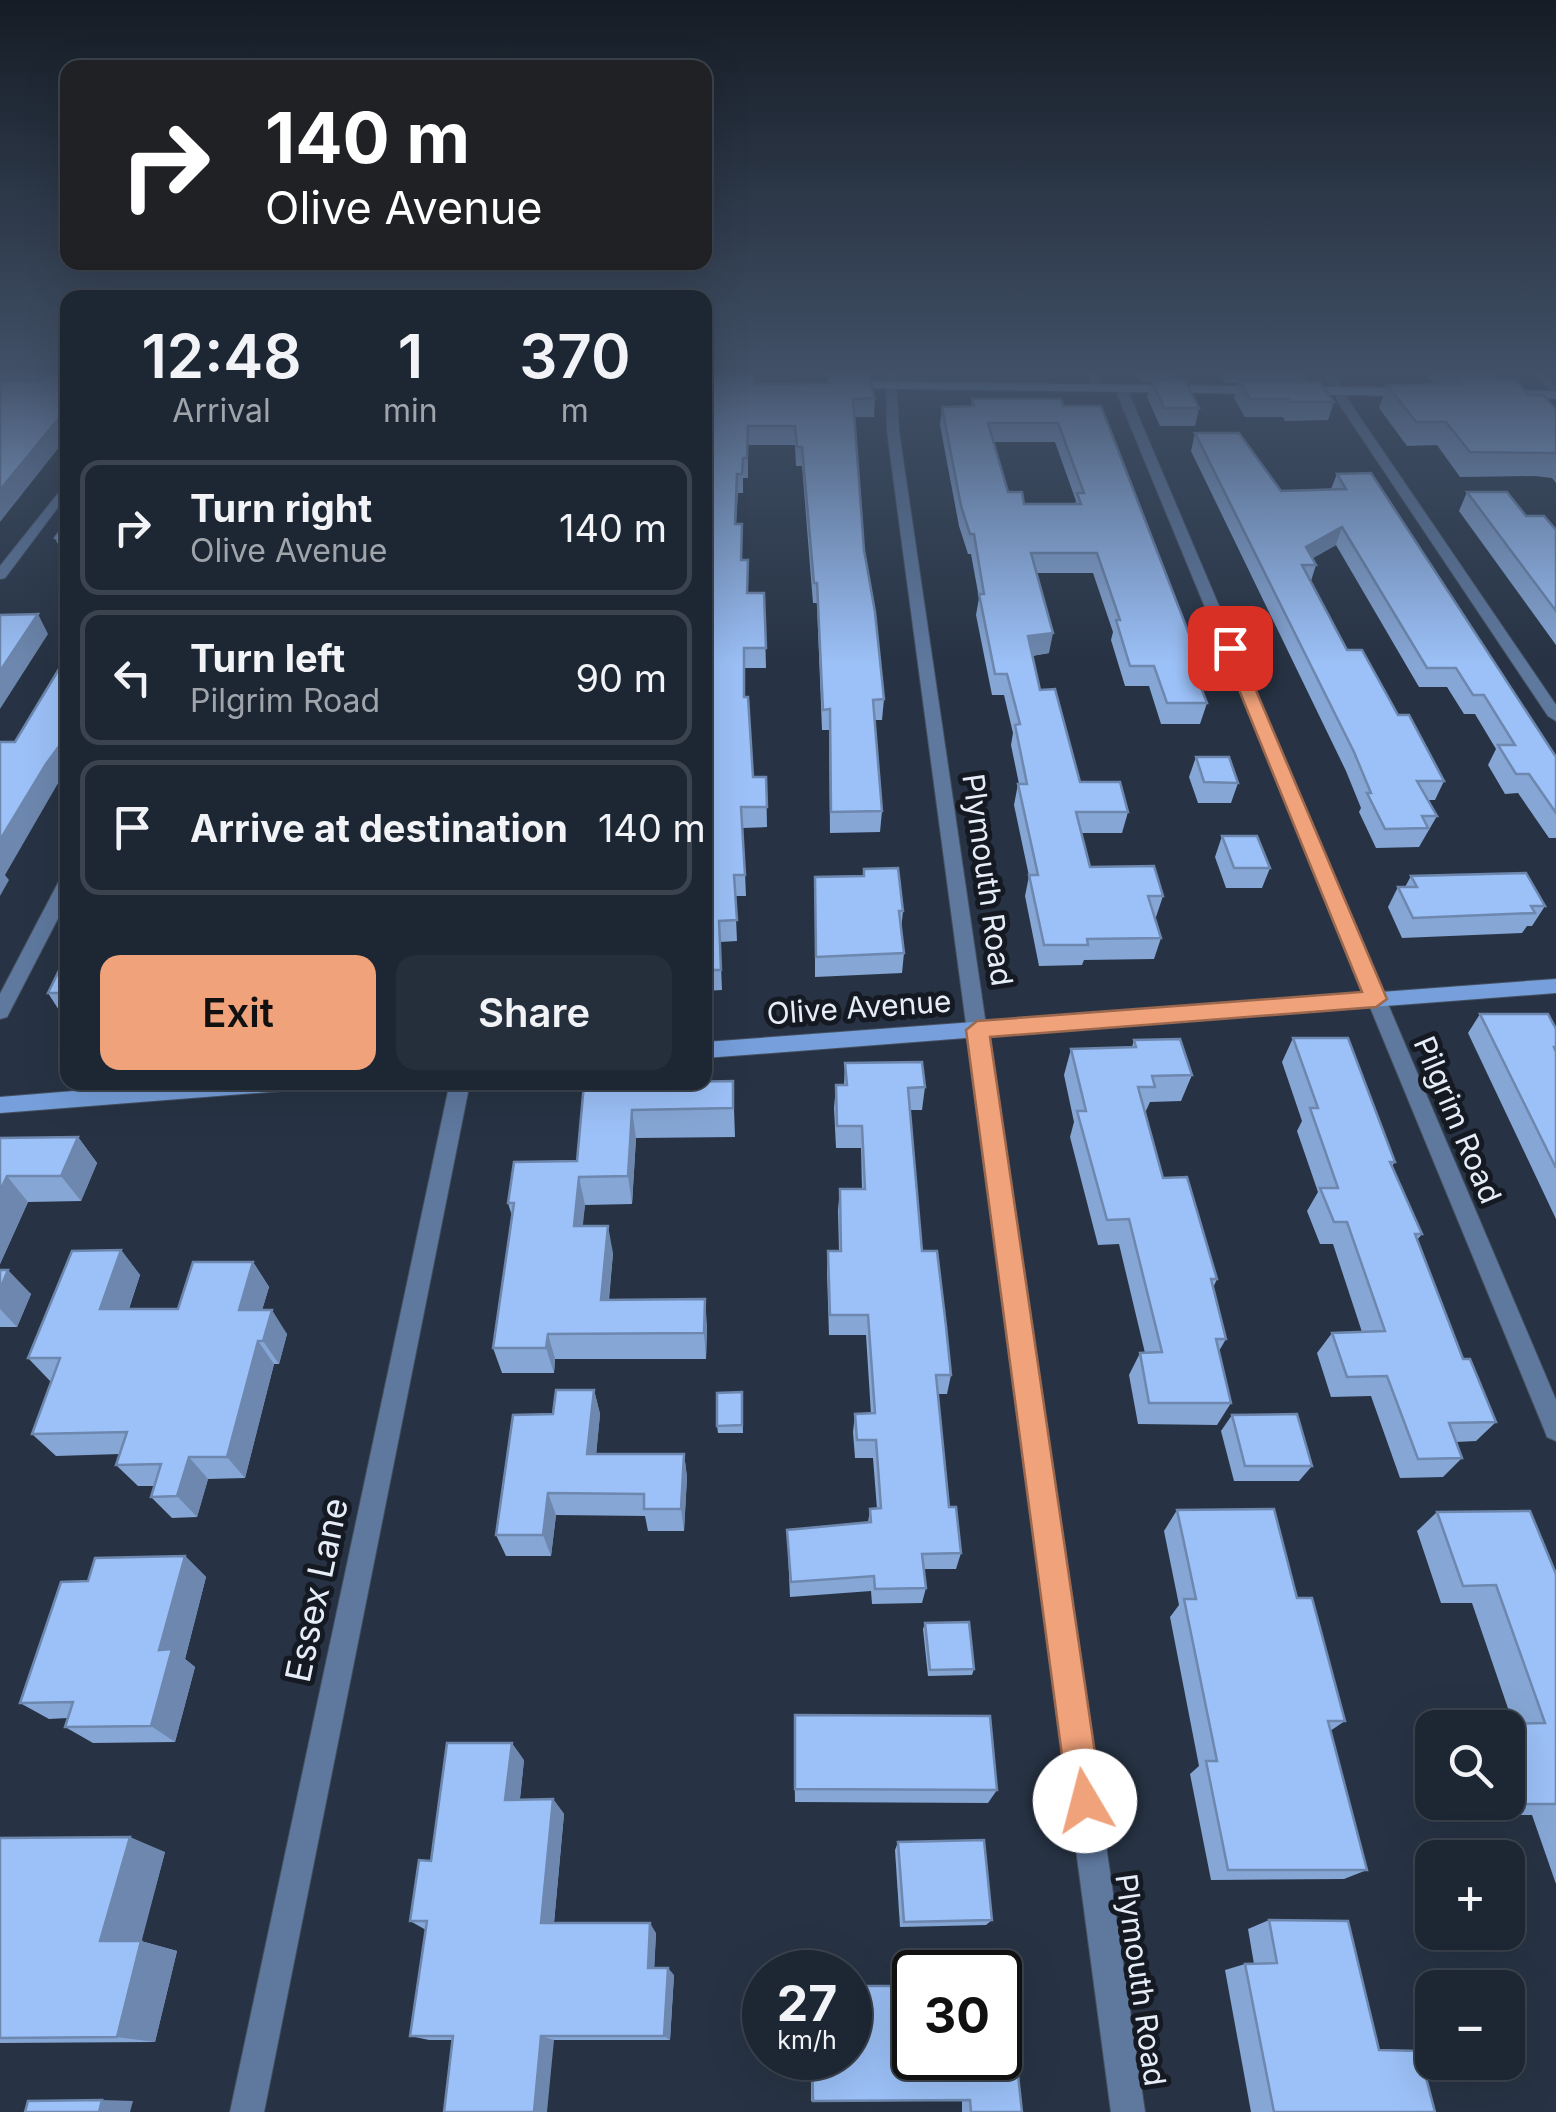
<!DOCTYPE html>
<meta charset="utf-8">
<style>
:root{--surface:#1d2633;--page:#252e3b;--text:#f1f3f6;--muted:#a0a5ac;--line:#3b434e;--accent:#f0a27a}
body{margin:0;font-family:Inter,sans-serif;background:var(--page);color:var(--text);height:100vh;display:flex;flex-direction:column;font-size:38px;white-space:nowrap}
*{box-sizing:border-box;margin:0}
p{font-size:32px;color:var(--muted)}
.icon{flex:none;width:55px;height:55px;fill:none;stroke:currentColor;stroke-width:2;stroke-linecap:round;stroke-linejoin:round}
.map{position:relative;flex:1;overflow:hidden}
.sheet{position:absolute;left:60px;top:290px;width:652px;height:800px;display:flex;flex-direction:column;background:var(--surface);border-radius:20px;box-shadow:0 10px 40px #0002,0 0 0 2px var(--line)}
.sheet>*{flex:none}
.banner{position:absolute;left:60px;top:60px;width:652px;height:210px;border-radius:20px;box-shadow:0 10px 40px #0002,0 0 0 2px var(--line);background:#202124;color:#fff;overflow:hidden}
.buttons{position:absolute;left:1415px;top:1710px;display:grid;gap:20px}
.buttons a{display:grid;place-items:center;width:110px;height:110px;border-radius:20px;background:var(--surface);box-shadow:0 10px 40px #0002,0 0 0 2px var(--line);font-size:50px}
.speed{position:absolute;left:742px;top:1950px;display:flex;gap:20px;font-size:50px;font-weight:700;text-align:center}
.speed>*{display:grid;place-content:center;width:130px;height:130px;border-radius:50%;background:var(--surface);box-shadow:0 10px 40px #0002,0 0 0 2px var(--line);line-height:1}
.speed small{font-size:25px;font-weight:400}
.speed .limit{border:5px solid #111;border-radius:15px;background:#fff;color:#111}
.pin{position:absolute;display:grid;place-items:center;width:85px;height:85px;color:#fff;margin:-42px;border-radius:20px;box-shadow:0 5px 15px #0006}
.me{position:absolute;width:110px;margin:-55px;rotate:352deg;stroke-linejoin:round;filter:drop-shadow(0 0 8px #0008)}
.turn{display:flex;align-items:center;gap:35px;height:210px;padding:0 40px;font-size:45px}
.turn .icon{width:130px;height:130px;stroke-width:2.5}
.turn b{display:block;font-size:70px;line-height:85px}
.eta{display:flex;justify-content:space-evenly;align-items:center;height:170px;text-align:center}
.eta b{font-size:60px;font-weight:600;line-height:70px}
.primary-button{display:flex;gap:20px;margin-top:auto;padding:20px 40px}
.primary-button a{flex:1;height:115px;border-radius:20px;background:var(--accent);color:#111;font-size:40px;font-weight:600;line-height:115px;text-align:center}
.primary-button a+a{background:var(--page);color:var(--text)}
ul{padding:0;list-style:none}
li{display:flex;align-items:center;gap:30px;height:135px;margin:0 20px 15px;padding:0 20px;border:5px solid var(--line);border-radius:20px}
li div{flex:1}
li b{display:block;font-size:38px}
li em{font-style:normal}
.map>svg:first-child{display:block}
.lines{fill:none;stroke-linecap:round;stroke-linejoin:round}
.street-casing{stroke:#455161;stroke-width:2}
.secondary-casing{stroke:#455161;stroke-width:2}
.primary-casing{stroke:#455161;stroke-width:3}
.street{fill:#5e789e;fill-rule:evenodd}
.secondary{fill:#769fdb;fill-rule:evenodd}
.primary{fill:#92bdfb;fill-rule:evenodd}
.wall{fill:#86a6d5;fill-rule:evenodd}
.shaded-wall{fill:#6d87ae}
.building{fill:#9cc1f8;stroke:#6d87ae;stroke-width:2.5;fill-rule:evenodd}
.route{fill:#f0a27a;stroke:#9c694f;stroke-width:2.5}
.labels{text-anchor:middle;stroke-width:10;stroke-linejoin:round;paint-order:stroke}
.street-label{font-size:30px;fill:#e5edf8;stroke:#151a22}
.near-street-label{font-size:35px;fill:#e5edf8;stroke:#151a22}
</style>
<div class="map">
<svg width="1556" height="2112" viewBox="0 0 1556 2112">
<rect width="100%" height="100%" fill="#273344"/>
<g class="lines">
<g class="street-casing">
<g id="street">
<polygon points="886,370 896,370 899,431 1145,2112 1111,2112 887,431"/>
<polygon points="1086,370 1096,370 1102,390 1094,390"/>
<polygon points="1322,370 1332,370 1353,407 1556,705 1556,721 1548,716 1341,407"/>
<polygon points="1530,370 1541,370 1556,386 1556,396"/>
<polygon points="1121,386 1127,389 1556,1400 1556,1441 1547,1437 1544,1429 1115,389"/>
<polygon points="68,481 68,494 5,578 0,579 0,566"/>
<polygon points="68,875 68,899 7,1017 0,1019 0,994 59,881"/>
<polygon points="450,1082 470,1082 264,2112 230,2112"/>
</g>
</g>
<g class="secondary-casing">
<g id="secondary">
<polygon points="1556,979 1556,993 705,1058 705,1042"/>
<polygon points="185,1082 304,1082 294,1090 0,1113 0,1097"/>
</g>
</g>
<g class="primary-casing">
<g id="primary">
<polygon points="0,370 68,371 68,379 0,378"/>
<polygon points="841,381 1416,388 1423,392 1416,396 836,388 836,382"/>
<polygon points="1496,390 1556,391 1556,399 1491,397 1489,394"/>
</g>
</g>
<use href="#street" class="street"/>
<use href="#secondary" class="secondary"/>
<use href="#primary" class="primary"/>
</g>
<g class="wall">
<polygon points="705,370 753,370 754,384 828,383 828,370 865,370 865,375 875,398 874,417 854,417 864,550 884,699 882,720 874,720 882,811 880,832 830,833 829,730 822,730 817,603 813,603 802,466 796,466 795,445 748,445 748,478 743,478 743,493 738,493 736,524 742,544 742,560 748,593 764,593 766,668 745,668 744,697 753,777 766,777 767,827 743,828 746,896 735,896 737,941 720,942 722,990 705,991 705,522 711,437 705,437"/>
<polygon points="1135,370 1176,370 1173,379 1199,408 1195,426 1160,426 1147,397 1151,382 1140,381"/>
<polygon points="1218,370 1308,370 1305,381 1334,402 1328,420 1285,421 1283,417 1245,417 1234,398 1238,383 1225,383"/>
<polygon points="1423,370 1499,370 1496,379 1556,409 1556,483 1552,478 1535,476 1460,477 1437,445 1407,446 1379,408 1387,385 1435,384"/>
<path d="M 972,399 L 1063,406 L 1201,665 L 1197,679 L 1207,703 L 1200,724 L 1161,724 L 1149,686 L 1125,686 L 1111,640 L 1113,632 L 1093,573 L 1037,573 L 1049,653 L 1032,656 L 1040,690 L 1080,782 L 1128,812 L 1122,833 L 1081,833 L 1090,867 L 1163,896 L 1156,917 L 1154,917 L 1161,938 L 1154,959 L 1084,960 L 1082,965 L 1039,966 L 1025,896 L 1029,876 L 1014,805 L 1018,784 L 1019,784 L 1011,745 L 1013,733 L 1004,695 L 992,695 L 976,615 L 979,598 L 971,554 L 968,554 L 959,526 L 940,425 L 942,407 L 971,406 ZM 993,442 L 1055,442 L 1076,501 L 1075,504 L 1024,504 L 1008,492 Z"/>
<polygon points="1195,433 1281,491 1331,489 1337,474 1556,757 1556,838 1549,838 1518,793 1505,794 1488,765 1496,749 1475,714 1464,714 1447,687 1419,687 1336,545 1313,558 1316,565 1311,581 1347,650 1398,715 1444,781 1435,800 1428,800 1437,816 1419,847 1376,848 1359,812 1361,808 1346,771 1191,451"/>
<polygon points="1467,492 1526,516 1556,530 1556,645 1459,511"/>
<polygon points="68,520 68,560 65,558 55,538"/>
<polygon points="1196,757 1238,783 1231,803 1198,803 1189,777"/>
<polygon points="1222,836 1270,868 1262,888 1226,888 1215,857"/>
<polygon points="864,869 903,911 901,930 904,953 902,973 815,977 815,897 863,876"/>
<polygon points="1411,876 1545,906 1532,926 1527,926 1522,933 1402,938 1388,907 1398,887 1405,887"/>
<polygon points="68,954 68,1018 64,1018 48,993"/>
<polygon points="1480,1014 1556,1029 1556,1219 1468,1033"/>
<polygon points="1293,1038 1395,1162 1392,1166 1422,1234 1417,1240 1463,1359 1496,1422 1476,1441 1456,1442 1462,1458 1443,1477 1400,1478 1371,1396 1331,1397 1317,1353 1332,1333 1362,1332 1333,1244 1320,1244 1307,1211 1318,1192 1297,1131 1302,1121 1282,1062"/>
<polygon points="1134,1040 1192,1075 1181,1101 1150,1102 1145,1113 1163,1178 1217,1279 1213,1288 1226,1339 1219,1351 1231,1403 1217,1425 1138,1424 1129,1375 1140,1353 1145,1353 1119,1244 1098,1245 1070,1137 1074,1122 1064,1075 1071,1049 1132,1047"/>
<polygon points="845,1063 925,1087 922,1110 910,1110 922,1251 951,1375 947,1394 938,1394 949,1507 961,1553 956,1569 924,1569 926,1588 922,1603 872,1604 871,1591 790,1597 787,1530 868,1523 870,1509 877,1509 873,1458 855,1458 853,1432 855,1414 871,1414 866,1335 829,1335 827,1272 828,1251 839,1251 838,1210 840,1189 862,1189 861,1148 836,1148 834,1108 836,1085 844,1085"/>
<polygon points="733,1081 735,1137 636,1138 632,1204 585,1205 582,1226 613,1253 609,1300 707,1325 706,1359 555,1359 554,1373 502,1373 493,1348 512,1216 508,1203 577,1161 584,1084"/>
<polygon points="78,1137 97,1163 81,1201 28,1202 0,1264 0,1138"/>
<polygon points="121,1250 140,1275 129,1309 178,1309 253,1262 269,1287 262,1310 287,1334 279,1364 274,1364 245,1478 208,1479 197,1517 172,1518 151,1497 154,1486 138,1486 116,1465 120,1454 56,1456 32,1434 51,1382 28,1358"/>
<polygon points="0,1270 31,1294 17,1327 0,1327"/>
<polygon points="594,1390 600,1414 596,1454 684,1454 687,1477 684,1531 648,1531 645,1516 556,1515 551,1556 506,1556 496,1535 553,1414"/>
<polygon points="742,1392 743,1433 718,1433 717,1426"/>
<polygon points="1232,1415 1312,1466 1299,1481 1234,1481 1221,1431"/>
<polygon points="1177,1510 1297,1598 1345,1721 1330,1731 1367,1870 1344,1879 1211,1880 1190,1774 1199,1766 1170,1617 1179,1605 1164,1531"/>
<polygon points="1437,1512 1556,1574 1556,1884 1532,1815 1492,1815 1488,1802 1508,1802 1508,1728 1484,1728 1491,1724 1513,1723 1472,1603 1441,1603 1417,1531"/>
<polygon points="185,1556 206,1577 185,1659 195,1667 175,1742 93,1743 65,1727 68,1718 49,1719 20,1703 88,1581"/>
<polygon points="925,1623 974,1669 972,1675 928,1676 923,1629"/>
<polygon points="794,1731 997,1790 988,1803 795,1802"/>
<polygon points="524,1760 520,1799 553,1799 564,1814 554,1923 656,1933 654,1968 674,1975 670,2040 429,2040 410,2036 426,1930 410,1921 431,1861"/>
<polygon points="0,1838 165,1852 141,1941 177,1951 155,2042 0,2043"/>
<polygon points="898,1842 992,1920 986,1925 900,1927 895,1850"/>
<polygon points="1269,1920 1379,2050 1435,2112 1251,2112 1225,1970 1245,1964 1254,1964 1248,1929"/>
<polygon points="811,2058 915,2058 1022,2112 962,2112 962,2101 811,2101"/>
</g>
<g class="shaded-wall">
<polygon points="68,407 68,436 0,522 0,490"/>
<polygon points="1342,527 1336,545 1300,565 1306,547"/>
<polygon points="38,614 48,634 0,709 0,671"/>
<polygon points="1053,633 1049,653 1025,657 1028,636"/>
<polygon points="68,734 68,770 57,785 5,875 9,880 0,896 0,840 46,764"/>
<polygon points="632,1110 636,1138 632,1204 628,1176"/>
<polygon points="78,1137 97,1163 81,1201 61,1176"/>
<polygon points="7,1176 28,1202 0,1264 0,1191"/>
<polygon points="579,1177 585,1205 580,1253 574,1226"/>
<polygon points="608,1226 613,1253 606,1326 601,1300"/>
<polygon points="121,1250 140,1275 120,1334 100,1309"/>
<polygon points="253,1262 269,1287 255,1334 239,1310"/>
<polygon points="8,1270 31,1294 17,1327 0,1309 0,1289"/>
<polygon points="705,1299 707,1325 706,1359 704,1333"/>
<polygon points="272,1310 287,1334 279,1364 263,1341"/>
<polygon points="548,1334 555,1359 554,1373 546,1348"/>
<polygon points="258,1341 274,1364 245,1478 227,1457"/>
<polygon points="594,1390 600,1414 594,1477 587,1454"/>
<polygon points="684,1454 687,1477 684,1531 681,1509"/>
<polygon points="189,1457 208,1479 197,1517 177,1496"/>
<polygon points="548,1493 556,1515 551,1556 543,1535"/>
<polygon points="185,1556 206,1577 185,1659 195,1667 175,1742 151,1726 159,1650"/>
<polygon points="512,1743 524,1760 518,1815 505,1800"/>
<polygon points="553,1799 564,1814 553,1933 541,1923"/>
<polygon points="130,1837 165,1852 139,1951 100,1941"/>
<polygon points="650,1923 656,1933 654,1975 648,1968"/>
<polygon points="141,1941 177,1951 155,2042 117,2037"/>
<polygon points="668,1968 674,1975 670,2040 664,2036"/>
<polygon points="541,2036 554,2040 547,2112 534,2112"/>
<polygon points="102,2100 133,2101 130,2112 99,2112"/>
</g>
<g class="building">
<polygon points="49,370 68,370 68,407 0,490 0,380 40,380"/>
<polygon points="705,373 754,373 754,384 829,383 828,374 869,375 875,398 853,399 864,550 875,612 884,699 873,700 882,811 831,812 830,709 823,710 817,583 814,583 802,447 797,447 795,426 748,426 747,458 743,458 742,474 737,474 735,524 742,524 741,560 748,560 747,593 764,593 766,648 744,648 744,697 748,697 753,777 766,777 767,807 741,807 745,875 734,875 737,920 719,921 721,970 705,970 705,522 712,418 705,418"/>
<polygon points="1456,378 1515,379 1528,395 1543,395 1556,409 1556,453 1470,452 1446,422 1416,422 1387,385 1461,384"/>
<polygon points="1151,379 1185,380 1199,408 1164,408"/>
<polygon points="1239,380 1320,382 1334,402 1290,402 1288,399 1250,399"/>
<path d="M 972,399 L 1061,399 L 1063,406 L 1101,406 L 1201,665 L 1192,665 L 1207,703 L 1167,703 L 1154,666 L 1130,666 L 1116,620 L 1120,620 L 1097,553 L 1031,553 L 1053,633 L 1028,636 L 1040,690 L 1055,689 L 1080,782 L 1120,782 L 1128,812 L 1076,812 L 1090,867 L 1154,866 L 1163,896 L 1148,896 L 1161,938 L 1087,939 L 1088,945 L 1044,945 L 1029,875 L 1038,875 L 1018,784 L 1027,784 L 1015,725 L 1020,724 L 1007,674 L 995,674 L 979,594 L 984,594 L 974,534 L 970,534 L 961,506 L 942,407 L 974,406 ZM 988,423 L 1058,423 L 1084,493 L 1077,493 L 1081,504 L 1024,504 L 1022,492 L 1008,492 Z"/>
<polygon points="1195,433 1239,433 1281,491 1346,489 1337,474 1371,473 1556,757 1556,813 1529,774 1516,774 1498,745 1515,745 1484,695 1473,695 1456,668 1427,668 1342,527 1306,547 1316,565 1302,565 1347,650 1362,650 1398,715 1409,715 1444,781 1417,781 1437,816 1422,816 1428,828 1385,829 1367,793 1371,793 1354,752"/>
<polygon points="1467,492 1507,492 1526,516 1544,516 1556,530 1556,611"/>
<polygon points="68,520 68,546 55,538"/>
<polygon points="38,614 0,671 0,615"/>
<polygon points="68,654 68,734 46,764 0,840 0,742 15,742"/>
<polygon points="1196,757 1229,757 1238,783 1204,782"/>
<polygon points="1222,836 1257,836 1270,868 1234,868"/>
<polygon points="898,868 903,911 899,911 904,953 816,957 815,877 864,876 864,869"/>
<polygon points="1526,873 1545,906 1531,906 1535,913 1413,918 1398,887 1417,887 1411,876"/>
<polygon points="67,954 68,993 48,993"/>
<polygon points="1480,1014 1548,1014 1556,1029 1556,1047 1554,1047 1556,1052 1556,1168"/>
<polygon points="1293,1038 1348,1038 1395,1162 1390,1162 1422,1234 1415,1234 1463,1359 1470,1359 1496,1422 1449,1423 1462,1458 1418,1459 1387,1376 1347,1377 1332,1333 1385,1331 1347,1222 1334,1222 1320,1188 1338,1188 1310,1108 1318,1108"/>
<polygon points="1180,1039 1192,1075 1152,1076 1155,1087 1138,1087 1163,1178 1187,1177 1217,1279 1211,1279 1226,1339 1216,1339 1231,1403 1149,1403 1140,1353 1162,1352 1129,1219 1107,1220 1077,1111 1086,1111 1071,1049 1136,1047 1134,1040"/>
<polygon points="922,1062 925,1087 908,1088 922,1251 937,1251 946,1326 951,1375 936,1375 949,1507 956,1507 961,1553 922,1554 926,1588 875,1589 874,1576 791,1582 787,1530 871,1522 870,1509 881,1508 876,1440 857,1440 855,1414 875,1413 868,1315 830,1315 828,1251 841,1251 840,1189 865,1189 862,1126 837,1126 836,1085 847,1085 845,1063"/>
<polygon points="733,1081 733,1108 632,1110 628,1176 579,1177 574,1226 608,1226 601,1300 705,1299 704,1333 548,1334 546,1348 493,1348 514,1203 508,1203 514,1162 577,1161 584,1084"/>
<polygon points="78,1137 61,1176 7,1176 0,1191 0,1138"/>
<polygon points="121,1250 100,1309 178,1309 193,1262 253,1262 239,1310 272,1310 263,1341 258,1341 227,1457 189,1457 177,1496 151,1497 161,1464 116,1465 127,1432 32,1434 60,1358 28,1358 72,1251"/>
<polygon points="0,1270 8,1270 0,1289"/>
<polygon points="556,1390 594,1390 587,1454 684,1454 681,1509 644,1509 644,1494 548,1493 543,1535 496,1535 513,1415 553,1414"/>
<polygon points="742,1392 742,1425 717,1426 717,1393"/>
<polygon points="1297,1414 1312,1466 1245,1466 1232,1415"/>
<polygon points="1274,1509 1297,1598 1312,1598 1345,1721 1328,1721 1367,1870 1228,1870 1206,1761 1217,1761 1184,1599 1196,1599 1177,1510"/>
<polygon points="1530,1511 1556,1574 1556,1804 1519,1804 1508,1771 1508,1728 1493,1728 1491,1724 1545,1723 1496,1585 1463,1586 1437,1512"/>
<polygon points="185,1556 159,1650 172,1649 151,1726 65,1727 73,1702 20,1703 61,1582 88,1581 95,1558"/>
<polygon points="969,1622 974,1669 930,1670 925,1623"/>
<polygon points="795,1715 990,1716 997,1790 795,1789"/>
<polygon points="447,1743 512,1743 505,1800 553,1799 541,1923 650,1923 648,1968 668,1968 664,2036 541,2036 534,2112 444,2112 453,2036 410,2036 427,1921 410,1921 419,1860 431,1861"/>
<polygon points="130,1837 100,1941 141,1941 117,2037 0,2038 0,1838"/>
<polygon points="984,1840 992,1920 904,1922 898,1842"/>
<polygon points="1269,1920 1348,1921 1379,2050 1419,2051 1435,2112 1274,2112 1245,1964 1277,1963"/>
<polygon points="850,1986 915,1986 915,2058 1000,2058 1000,2047 1015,2047 1022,2112 971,2112 970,2100 813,2101 812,2058 850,2058"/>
<polygon points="102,2100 99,2112 25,2112 28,2101"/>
</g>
<linearGradient id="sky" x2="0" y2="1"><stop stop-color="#151c25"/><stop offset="0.56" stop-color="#415067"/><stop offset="1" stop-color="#415067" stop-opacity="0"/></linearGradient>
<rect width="1556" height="665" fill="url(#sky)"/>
<polygon class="route" points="1224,645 1238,648 1387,999 1376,1007 990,1037 1102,1801 1097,1813 1085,1818 1073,1813 1068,1801 966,1030 977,1021 1362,992 1222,648"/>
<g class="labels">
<g class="street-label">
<text transform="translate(987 880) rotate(82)" y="10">Plymouth Road</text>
<text transform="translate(859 1008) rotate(-4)" y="10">Olive Avenue</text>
<text transform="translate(1457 1120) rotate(67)" y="10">Pilgrim Road</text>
<text transform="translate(1140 1980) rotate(82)" y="10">Plymouth Road</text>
</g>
<g class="near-street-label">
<text transform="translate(317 1590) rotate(-78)" y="12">Essex Lane</text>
</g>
</g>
</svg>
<div class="buttons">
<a><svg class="icon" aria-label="search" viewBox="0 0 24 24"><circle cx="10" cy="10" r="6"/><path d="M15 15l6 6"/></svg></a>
<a>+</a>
<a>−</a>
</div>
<div class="speed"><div>27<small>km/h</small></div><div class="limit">30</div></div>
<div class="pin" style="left:1230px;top:648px;background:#d93025"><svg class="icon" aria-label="arrive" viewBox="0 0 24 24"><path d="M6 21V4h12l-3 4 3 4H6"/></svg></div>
<svg class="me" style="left:1085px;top:1801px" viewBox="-20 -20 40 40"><circle r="19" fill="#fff"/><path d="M0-13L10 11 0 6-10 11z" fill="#f0a27a"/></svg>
<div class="banner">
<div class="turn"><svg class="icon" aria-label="right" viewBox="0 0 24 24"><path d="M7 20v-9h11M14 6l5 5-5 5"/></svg><div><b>140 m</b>Olive Avenue</div></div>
</div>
<section class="sheet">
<div class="eta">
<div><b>12:48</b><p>Arrival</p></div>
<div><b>1</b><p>min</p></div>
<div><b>370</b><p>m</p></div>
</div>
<ul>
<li><svg class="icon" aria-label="right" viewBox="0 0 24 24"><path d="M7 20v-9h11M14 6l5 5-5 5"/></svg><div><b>Turn right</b><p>Olive Avenue</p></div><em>140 m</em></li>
<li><svg class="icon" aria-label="left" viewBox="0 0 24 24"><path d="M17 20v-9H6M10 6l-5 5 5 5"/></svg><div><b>Turn left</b><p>Pilgrim Road</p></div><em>90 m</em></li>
<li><svg class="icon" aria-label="arrive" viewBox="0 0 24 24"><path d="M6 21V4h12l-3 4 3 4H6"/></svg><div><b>Arrive at destination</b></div><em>140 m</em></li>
</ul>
<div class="primary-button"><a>Exit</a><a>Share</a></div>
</section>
</div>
